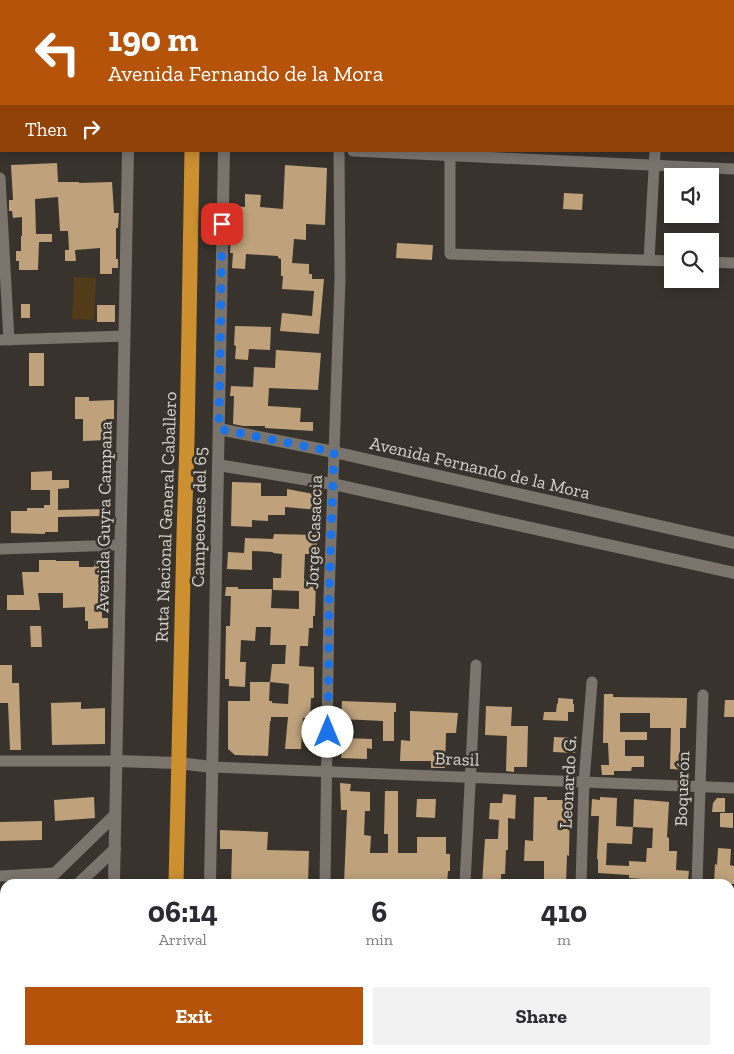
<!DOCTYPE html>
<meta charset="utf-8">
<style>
:root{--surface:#fff;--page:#f2f2f3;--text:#2b2b33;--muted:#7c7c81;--accent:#b45309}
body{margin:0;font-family:"Zilla Slab",serif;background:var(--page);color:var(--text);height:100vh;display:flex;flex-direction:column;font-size:19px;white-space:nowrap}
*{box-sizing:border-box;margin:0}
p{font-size:16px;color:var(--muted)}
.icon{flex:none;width:28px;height:28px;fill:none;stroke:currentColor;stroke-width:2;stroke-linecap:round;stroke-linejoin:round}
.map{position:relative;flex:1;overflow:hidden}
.side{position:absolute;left:0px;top:879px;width:735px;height:176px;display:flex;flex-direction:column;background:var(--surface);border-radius:15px 15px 0 0;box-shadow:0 2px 12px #0003}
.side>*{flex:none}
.guide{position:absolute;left:0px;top:0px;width:735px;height:152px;box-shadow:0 2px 12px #0003;background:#b45309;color:#fff;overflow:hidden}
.fabs{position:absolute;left:664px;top:168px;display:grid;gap:10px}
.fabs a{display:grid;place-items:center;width:55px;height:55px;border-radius:0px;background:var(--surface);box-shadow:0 2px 12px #0003;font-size:25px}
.pin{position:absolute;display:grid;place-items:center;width:42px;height:42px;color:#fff;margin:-21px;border-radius:10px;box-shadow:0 2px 8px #0006}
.me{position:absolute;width:55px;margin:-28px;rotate:0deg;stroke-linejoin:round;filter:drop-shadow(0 0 4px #0008)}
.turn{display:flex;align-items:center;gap:18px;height:105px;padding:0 25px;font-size:22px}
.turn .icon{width:65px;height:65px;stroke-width:2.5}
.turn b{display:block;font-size:35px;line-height:42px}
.then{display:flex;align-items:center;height:48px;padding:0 25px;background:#0003;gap:10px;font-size:19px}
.eta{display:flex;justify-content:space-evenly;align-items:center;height:85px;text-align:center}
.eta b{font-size:30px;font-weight:800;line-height:35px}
.cta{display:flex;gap:10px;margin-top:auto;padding:10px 25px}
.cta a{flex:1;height:58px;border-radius:0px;background:var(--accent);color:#fff;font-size:20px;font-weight:800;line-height:58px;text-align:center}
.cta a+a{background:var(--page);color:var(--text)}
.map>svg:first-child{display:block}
.green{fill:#523b19}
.building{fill:#bfa27c;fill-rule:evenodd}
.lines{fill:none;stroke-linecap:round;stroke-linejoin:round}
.street{stroke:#7a746d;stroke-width:11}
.secondary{stroke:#7a746d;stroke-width:12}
.highway{stroke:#cc9031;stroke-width:15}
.route{stroke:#1a73e8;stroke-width:9;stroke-dasharray:0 16.2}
.labels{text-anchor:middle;stroke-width:5;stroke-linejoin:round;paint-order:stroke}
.street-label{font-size:18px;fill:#d6d3ce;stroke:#38332c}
</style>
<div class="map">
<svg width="734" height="1054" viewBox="0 0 734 1054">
<rect width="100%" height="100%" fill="#38332c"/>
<polygon class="green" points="74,277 96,278 94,320 72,319"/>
<g class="building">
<polygon points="57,163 58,182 79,182 79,183 112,182 114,213 119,213 118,228 116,228 116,259 118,259 118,268 112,268 112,274 100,274 100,248 75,250 76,261 65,261 65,250 70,250 69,250 68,231 60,231 58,197 35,199 36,234 52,234 52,242 39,242 38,270 19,270 19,261 16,261 16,251 21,251 21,236 22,236 22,217 13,218 12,211 9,211 9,200 13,200 11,165"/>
<polygon points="285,165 327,168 325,225 306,224 306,240 294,239 292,263 309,264 309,274 312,274 312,279 324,279 319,334 280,331 282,313 312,316 314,291 282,289 283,276 281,276 281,259 278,258 278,256 246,254 245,269 232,268 233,253 230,253 233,206 245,207 245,194 261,195 260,207 283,209"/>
<polygon points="564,193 583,194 582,210 563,209"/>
<polygon points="397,243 433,245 432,260 396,258"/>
<rect x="21" y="304" width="9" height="14"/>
<rect x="97" y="305" width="18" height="17"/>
<polygon points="235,326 271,327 270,350 249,349 248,360 235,359 236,346 234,345"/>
<polygon points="276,350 321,353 318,390 269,388 268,406 301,408 300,422 313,422 313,431 265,428 265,426 243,426 233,424 234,396 230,396 231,386 253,387 254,367 275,368"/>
<rect x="29" y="353" width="15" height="33"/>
<polygon points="75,397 89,397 89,401 114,400 114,419 106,419 107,440 83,441 83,419 75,419"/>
<polygon points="52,471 52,480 69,480 69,488 58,489 58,510 107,509 109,529 100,529 100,516 58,517 58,532 45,532 45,534 11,533 11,511 27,511 27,508 44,508 44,505 50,505 50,490 31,490 31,472"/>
<polygon points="232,482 261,483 261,496 287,496 287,489 319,495 319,510 285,507 285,515 268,515 268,521 252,520 252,527 231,526"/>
<path d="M 274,534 L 317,535 L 317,554 L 305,554 L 304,579 L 316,579 L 315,616 L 313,616 L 313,628 L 309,628 L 308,646 L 300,646 L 299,666 L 314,667 L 314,698 L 311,698 L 310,718 L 303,718 L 301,749 L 285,749 L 288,717 L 271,717 L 271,721 L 270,721 L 268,756 L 235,755 L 228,749 L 228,701 L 250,701 L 250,682 L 270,682 L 272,664 L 285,664 L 286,645 L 270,645 L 271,627 L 256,627 L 255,641 L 241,640 L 240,662 L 246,662 L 245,687 L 229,686 L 229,679 L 225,679 L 226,626 L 230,626 L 231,596 L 225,596 L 226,587 L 238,587 L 238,589 L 272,589 L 271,608 L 299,609 L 299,591 L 273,590 L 273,578 L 281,578 L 282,554 L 273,553 L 273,552 L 252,551 L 252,570 L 227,569 L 228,552 L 244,553 L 245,538 L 273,539 ZM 270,682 L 289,684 L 288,704 L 272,703 L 272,701 L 269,701 Z"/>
<polygon points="39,560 56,560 56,561 79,561 79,567 94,567 94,560 105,560 106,584 100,584 100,608 102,608 102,618 108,618 108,628 88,629 88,621 85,621 85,607 63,608 63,593 38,593 40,610 7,610 7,595 24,595 22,572 39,572"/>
<polygon points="30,626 41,626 42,647 31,647"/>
<polygon points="0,665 12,665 12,683 19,683 21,750 10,750 8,703 0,703"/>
<polygon points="604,694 613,694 613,697 687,698 686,728 680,728 680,756 690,757 689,770 670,769 671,728 650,728 650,713 620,713 620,732 647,732 647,740 625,740 625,756 644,756 644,767 632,767 631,771 614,771 614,775 602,775 601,765 609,765 608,743 603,743"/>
<polygon points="558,698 573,699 573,704 574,704 574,712 568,712 568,721 543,720 544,712 556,712 557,703 558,704"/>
<polygon points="725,700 734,700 734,717 724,717"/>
<polygon points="342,701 396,703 396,712 394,712 394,741 383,741 383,721 341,719"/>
<polygon points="81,702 81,709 105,708 105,744 52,745 51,703"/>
<polygon points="486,706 512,707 511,726 528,726 527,767 514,767 514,772 506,771 507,736 485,735"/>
<polygon points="410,711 458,713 456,733 446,733 445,768 431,768 431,761 400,761 401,740 410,741"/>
<polygon points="554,737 576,738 575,753 553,752"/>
<polygon points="344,738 372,739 372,749 367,748 367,759 341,758"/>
<polygon points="340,783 351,784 350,791 370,792 370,811 365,811 364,835 371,836 370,853 388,853 388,834 384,834 385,791 398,791 398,853 417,853 417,837 446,837 446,854 450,854 450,871 448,871 447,884 344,884 347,810 341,810"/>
<polygon points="503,794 516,795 515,819 508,818 508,850 506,850 505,874 501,874 501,884 482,884 485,839 498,839 499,820 489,819 490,803 502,803"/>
<polygon points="94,797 95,818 55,821 54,800"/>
<polygon points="534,797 547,797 547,800 570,800 569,856 567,855 566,884 544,884 544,861 524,861 525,840 533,841"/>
<polygon points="600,797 617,798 616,826 633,827 632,844 607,843 606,865 629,866 629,861 646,862 647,848 652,848 653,828 633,827 634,799 669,802 667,837 669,838 669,851 677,851 676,870 689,871 688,881 658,880 657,884 641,884 641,879 629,878 629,875 598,873 598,859 597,859 599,816 591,816 592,799 600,800"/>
<polygon points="717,798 725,798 725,812 712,812 713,803"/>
<polygon points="417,799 436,799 435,818 416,817"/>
<polygon points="720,813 733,813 733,828 720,827"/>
<polygon points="42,821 42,840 0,841 0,822"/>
<polygon points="220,830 268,832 267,850 309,851 308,884 267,884 268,879 253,879 252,884 231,884 232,849 220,849"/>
<polygon points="718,848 731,849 730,865 734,866 734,884 714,884 715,864 717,865"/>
</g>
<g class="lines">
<g class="street">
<polyline points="339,1 339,0"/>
<polyline points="0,86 1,86"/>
<polyline points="353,151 734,169"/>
<polyline points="450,151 450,254 672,261"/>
<polyline points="0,178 9,340"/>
<polyline points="649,260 655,151"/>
<polyline points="710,262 734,263"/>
<polyline points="0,340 125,336"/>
<polyline points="0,549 121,545"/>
<polyline points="0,761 116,761"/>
<polyline points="212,767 734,788"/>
<polyline points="0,876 55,873"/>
<polyline points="325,884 329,597 340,279 339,151"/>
<polyline points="465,884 476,665"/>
<polyline points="581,884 584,781 592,682"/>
<polyline points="697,884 703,695"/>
<polyline points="0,936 0,925"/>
<polyline points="730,980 734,980"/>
<polyline points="322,1054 322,1050"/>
<polyline points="458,1054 458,1050"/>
<polyline points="577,1054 577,1050"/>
<polyline points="693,1054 693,1050"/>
</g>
<g class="secondary">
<polyline points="132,1 132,0"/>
<polyline points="226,1 226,0"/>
<polyline points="219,429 334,452 734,543"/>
<polyline points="218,465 333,484 734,573"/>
<polyline points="116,761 178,763 212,767"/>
<polyline points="44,884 115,815"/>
<polyline points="78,884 115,849"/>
<polyline points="114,884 128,151"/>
<polyline points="210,884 224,151"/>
<polyline points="0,926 5,921"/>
<polyline points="0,956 5,952"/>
<polyline points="111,1054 111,1050"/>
<polyline points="206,1054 207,1050"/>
</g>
<g class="highway">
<polyline points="195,1 195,0"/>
<polyline points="176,884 184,535 187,442 192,151"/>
<polyline points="172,1054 173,1050"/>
</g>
</g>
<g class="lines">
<polyline class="route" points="222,224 219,429 334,452 329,598 328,732"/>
</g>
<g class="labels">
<g class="street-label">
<text transform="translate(480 468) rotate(13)" y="6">Avenida Fernando de la Mora</text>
<text transform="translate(104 517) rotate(-89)" y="6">Avenida Guyra Campana</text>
<text transform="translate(166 517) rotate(-88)" y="6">Ruta Nacional General Caballero</text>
<text transform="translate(199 517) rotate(-89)" y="6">Campeones del 65</text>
<text transform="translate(314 532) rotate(-88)" y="6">Jorge Casaccia</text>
<text transform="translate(457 759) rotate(2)" y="6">Brasil</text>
<text transform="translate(568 782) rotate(-87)" y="6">Leonardo G.</text>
<text transform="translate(682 789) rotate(-88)" y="6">Boquerón</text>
</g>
</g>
</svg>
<div class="fabs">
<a><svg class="icon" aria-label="sound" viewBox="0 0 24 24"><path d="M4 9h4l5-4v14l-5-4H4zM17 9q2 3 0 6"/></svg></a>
<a><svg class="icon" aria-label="search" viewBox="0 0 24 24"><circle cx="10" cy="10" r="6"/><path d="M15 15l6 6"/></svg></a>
</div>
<div class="pin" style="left:222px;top:224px;background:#d93025"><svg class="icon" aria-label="arrive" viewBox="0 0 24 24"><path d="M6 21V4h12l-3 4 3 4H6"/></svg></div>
<svg class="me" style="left:328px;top:732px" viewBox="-20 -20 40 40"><circle r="19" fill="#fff"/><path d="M0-13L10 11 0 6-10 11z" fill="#1a73e8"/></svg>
<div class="guide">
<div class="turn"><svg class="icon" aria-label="left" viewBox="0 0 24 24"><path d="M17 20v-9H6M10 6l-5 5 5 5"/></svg><div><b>190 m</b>Avenida Fernando de la Mora</div></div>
<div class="then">Then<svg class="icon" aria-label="right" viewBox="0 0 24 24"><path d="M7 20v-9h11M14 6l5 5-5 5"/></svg></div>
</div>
<section class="side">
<div class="eta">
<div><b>06:14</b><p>Arrival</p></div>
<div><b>6</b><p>min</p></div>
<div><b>410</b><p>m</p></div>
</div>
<div class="cta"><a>Exit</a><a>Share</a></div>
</section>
</div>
